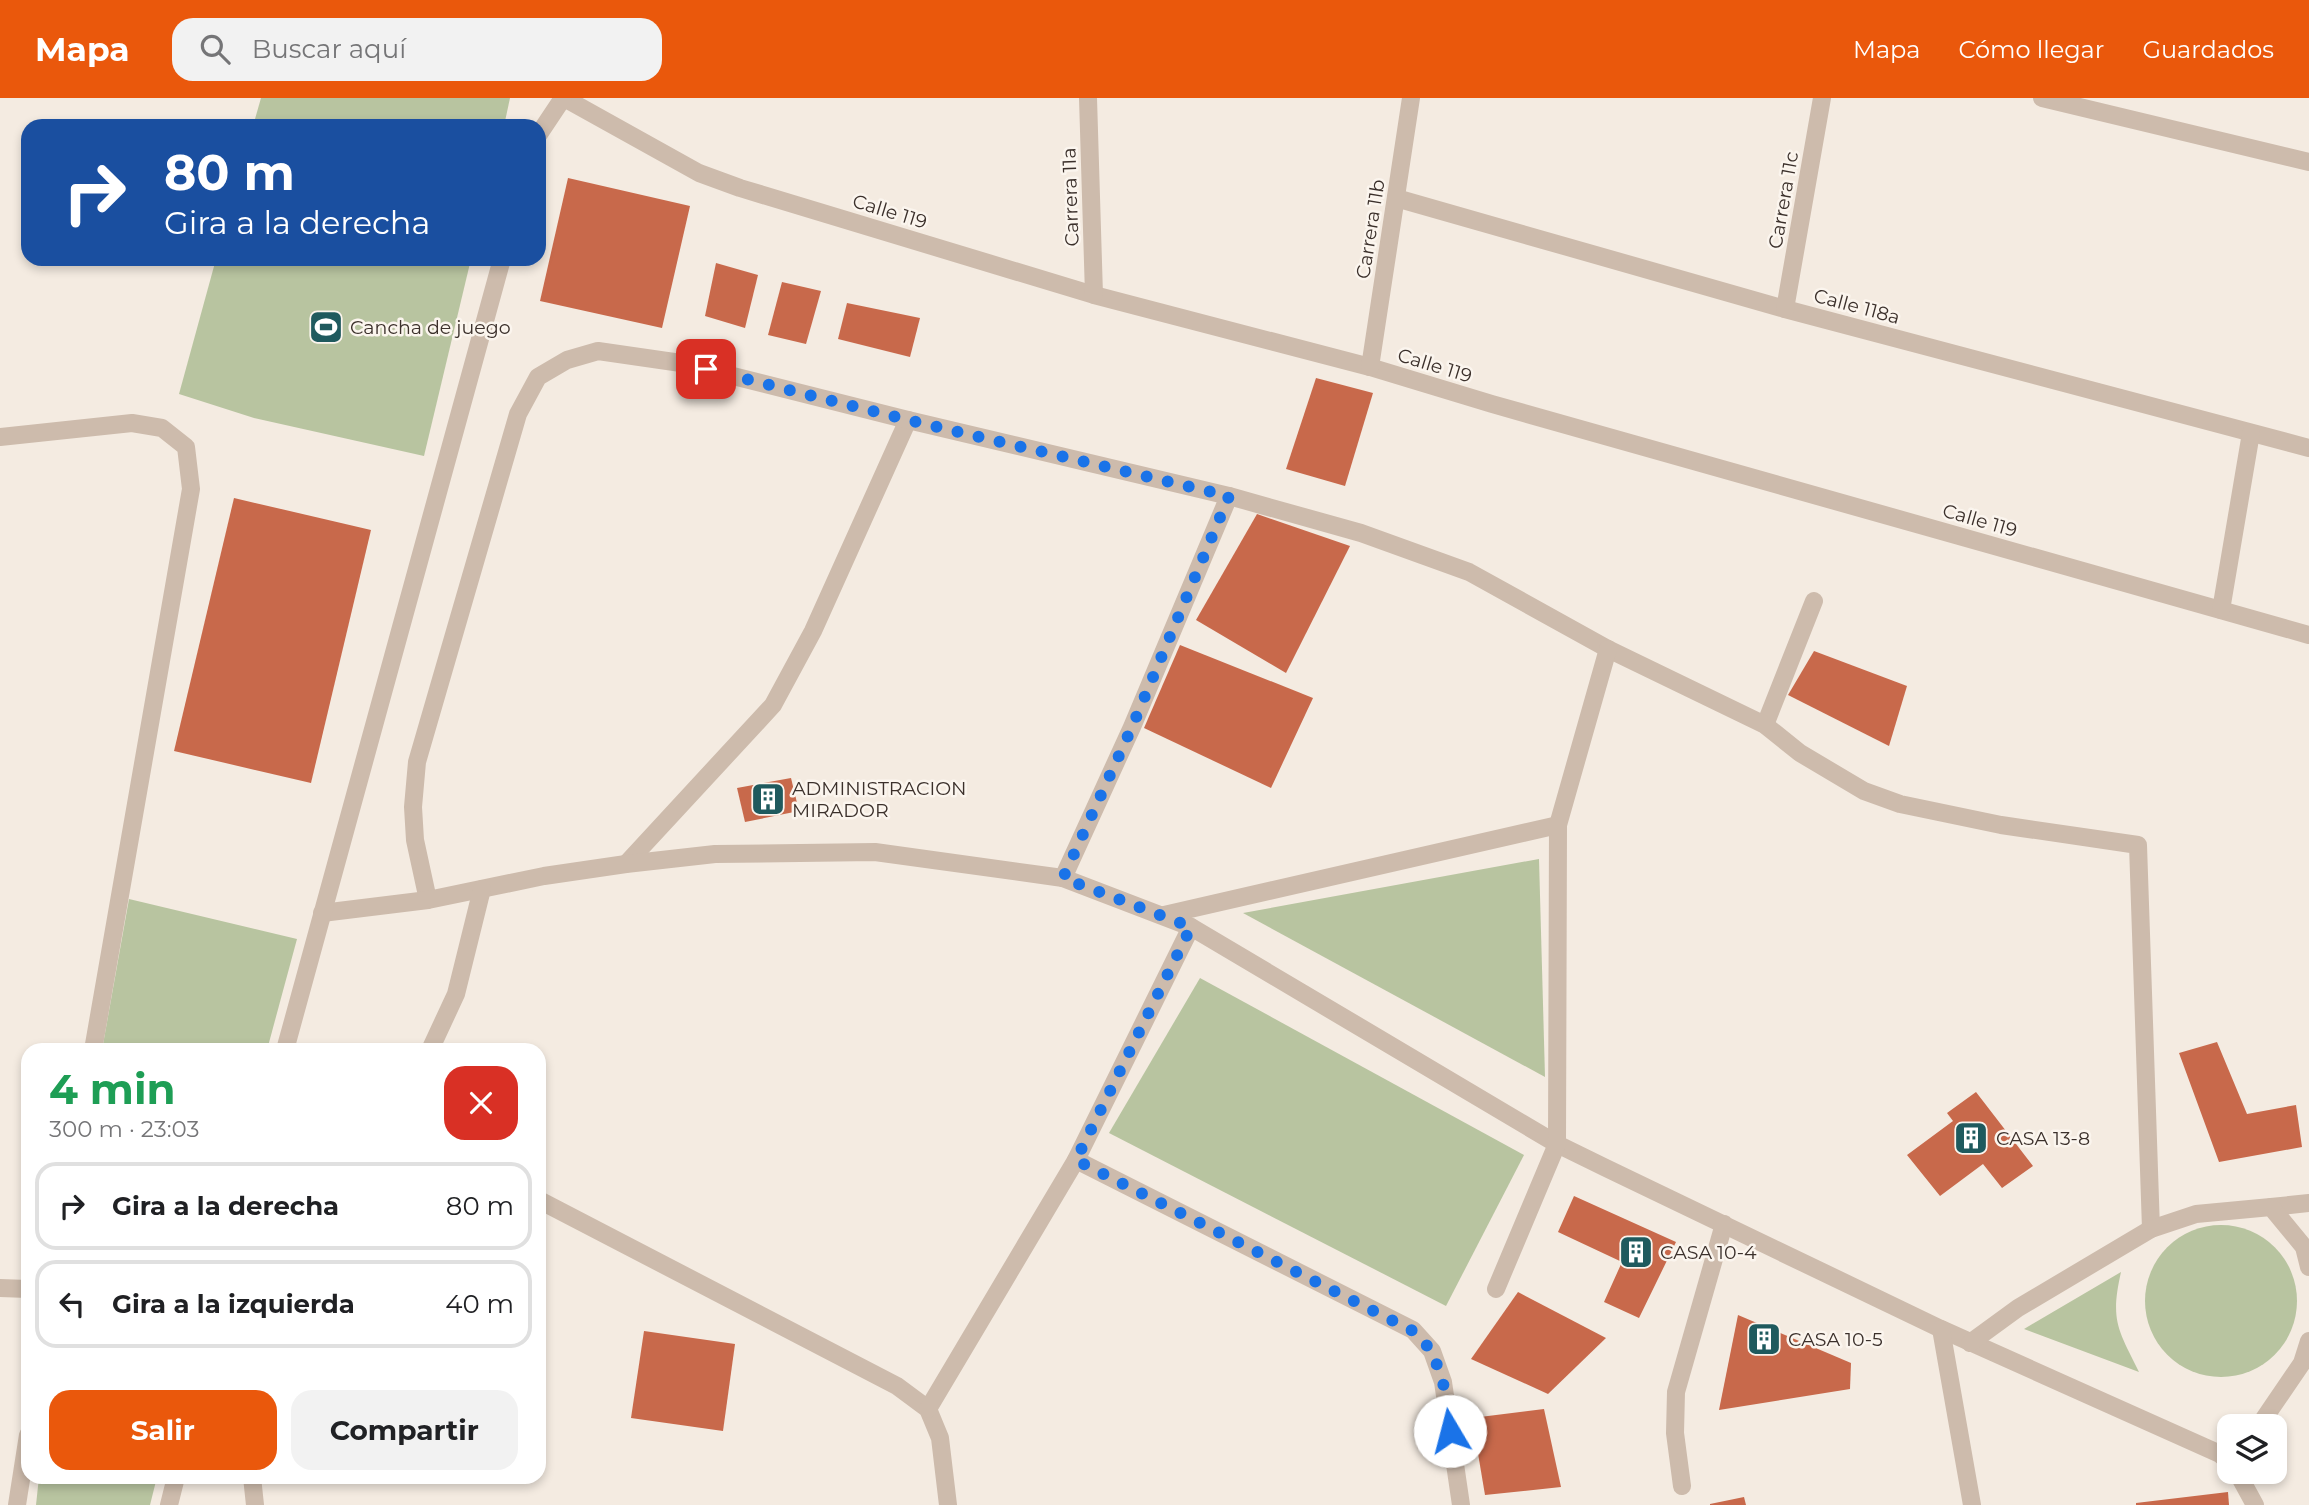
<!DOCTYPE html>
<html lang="es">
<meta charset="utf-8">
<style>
:root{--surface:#fff;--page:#f2f2f2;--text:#202124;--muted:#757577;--line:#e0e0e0;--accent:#ea580c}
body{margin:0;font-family:Montserrat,sans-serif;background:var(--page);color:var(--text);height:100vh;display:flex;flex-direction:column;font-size:26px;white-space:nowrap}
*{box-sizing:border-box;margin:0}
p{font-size:23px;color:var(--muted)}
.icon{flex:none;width:38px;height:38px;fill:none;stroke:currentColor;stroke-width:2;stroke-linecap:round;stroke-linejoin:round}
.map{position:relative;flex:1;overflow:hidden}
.side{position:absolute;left:21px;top:945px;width:525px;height:441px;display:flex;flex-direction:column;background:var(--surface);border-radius:21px;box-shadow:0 4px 10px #0003}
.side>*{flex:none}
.top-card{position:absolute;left:21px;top:21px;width:525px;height:147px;border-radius:21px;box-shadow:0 4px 10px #0003;background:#1a4fa0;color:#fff;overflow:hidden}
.fabs{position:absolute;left:2217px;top:1316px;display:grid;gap:14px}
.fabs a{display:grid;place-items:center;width:70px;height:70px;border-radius:14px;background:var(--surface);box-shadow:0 4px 10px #0003;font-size:35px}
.pin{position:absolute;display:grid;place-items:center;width:60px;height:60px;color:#fff;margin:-30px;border-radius:14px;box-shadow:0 4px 10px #0006}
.me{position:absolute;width:77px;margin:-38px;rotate:352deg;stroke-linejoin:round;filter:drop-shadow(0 0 5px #0008)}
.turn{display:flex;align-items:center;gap:24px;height:147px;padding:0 28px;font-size:32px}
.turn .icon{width:91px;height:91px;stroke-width:2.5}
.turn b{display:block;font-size:49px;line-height:60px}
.round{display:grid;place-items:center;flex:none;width:74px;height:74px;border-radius:21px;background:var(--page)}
.head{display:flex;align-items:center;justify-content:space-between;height:119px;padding:0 28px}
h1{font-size:42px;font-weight:700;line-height:52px;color:#1e9e55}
.button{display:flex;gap:14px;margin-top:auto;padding:14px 28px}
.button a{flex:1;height:80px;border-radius:21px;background:var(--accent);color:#fff;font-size:28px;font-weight:700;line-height:80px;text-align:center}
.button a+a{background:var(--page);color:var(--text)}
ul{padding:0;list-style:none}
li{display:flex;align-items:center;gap:21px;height:88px;margin:0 14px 10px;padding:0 14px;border:4px solid var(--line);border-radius:21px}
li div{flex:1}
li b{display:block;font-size:26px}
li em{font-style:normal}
header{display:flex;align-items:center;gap:42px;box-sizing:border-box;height:98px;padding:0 35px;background:var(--accent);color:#fff}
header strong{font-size:33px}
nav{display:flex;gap:38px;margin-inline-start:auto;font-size:24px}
.search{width:490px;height:63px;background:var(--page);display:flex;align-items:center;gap:18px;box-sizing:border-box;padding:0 24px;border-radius:21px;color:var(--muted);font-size:26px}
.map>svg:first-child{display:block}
.green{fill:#b8c4a0}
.building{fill:#c8694b}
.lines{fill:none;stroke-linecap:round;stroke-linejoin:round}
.minor{stroke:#cdbbac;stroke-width:18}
.route{stroke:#1a73e8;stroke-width:12;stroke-dasharray:0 21.6}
.labels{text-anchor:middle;stroke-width:5;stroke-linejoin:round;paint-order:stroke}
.street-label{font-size:19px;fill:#3b302b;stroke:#fbf5ee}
.poi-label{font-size:19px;fill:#3b302b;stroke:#fbf5ee;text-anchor:start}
</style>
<header>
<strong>Mapa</strong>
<div class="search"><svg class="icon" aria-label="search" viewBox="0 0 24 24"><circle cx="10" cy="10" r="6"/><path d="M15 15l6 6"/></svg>Buscar aquí</div>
<nav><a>Mapa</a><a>Cómo llegar</a><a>Guardados</a></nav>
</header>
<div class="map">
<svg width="2309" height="1407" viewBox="0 0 2309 1407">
<rect width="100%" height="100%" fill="#f4ebe1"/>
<g class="green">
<polygon points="261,0 510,0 504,28 253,28"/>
<polygon points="216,161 471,161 424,358 254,320 179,296"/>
<polygon points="1539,761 1545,979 1243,815"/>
<polygon points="129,801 297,841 267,952 102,952"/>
<polygon points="1200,880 1524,1057 1446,1208 1109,1035"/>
<circle cx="2221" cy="1203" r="76"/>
<path d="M 2121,1174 C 2110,1223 2118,1231 2139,1274 L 2024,1231 Z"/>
<polygon points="39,1379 157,1379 150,1407 36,1407"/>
</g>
<g class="building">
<polygon points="568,80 690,108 662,230 540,203"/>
<polygon points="716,165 758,177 745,230 705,218"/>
<polygon points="782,184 821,193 806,246 768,237"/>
<polygon points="847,205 920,220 910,259 838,241"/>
<polygon points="1316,280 1373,295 1345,388 1286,371"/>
<polygon points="234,400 371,432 311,685 174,653"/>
<polygon points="1257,416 1350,448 1286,575 1196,522"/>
<polygon points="1180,547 1313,600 1271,690 1144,630"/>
<polygon points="1814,553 1907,588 1889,648 1788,597"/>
<polygon points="791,680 799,713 745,724 737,690"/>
<polygon points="2217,944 2247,1016 2296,1007 2302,1049 2219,1064 2179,955"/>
<polygon points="1976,994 2033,1068 2002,1090 1983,1066 1940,1098 1907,1057 1953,1023 1947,1015"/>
<polygon points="1574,1098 1676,1144 1639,1220 1604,1204 1622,1164 1558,1134"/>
<polygon points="1518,1194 1606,1240 1548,1296 1471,1261"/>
<polygon points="1738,1217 1851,1265 1850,1291 1719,1312"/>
<polygon points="644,1233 735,1246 723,1333 631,1320"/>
<polygon points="1544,1311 1561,1389 1485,1397 1472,1320"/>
<polygon points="2228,1394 2229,1407 2136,1407 2136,1405"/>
<polygon points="1744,1399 1746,1407 1710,1407 1710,1406"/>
</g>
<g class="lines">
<g class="minor">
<polyline points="564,0 699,75 740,90 1094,197 1370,269 1492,306 2309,537"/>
<polyline points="1088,0 1094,197"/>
<polyline points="2042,0 2309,64"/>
<polyline points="539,36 563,0"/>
<polyline points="1396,100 1785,211 2309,350"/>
<polyline points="1785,211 1822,0"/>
<polyline points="1370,269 1411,0"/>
<polyline points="0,339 132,325 162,330 186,349 191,391 93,952"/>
<polyline points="2221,512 2251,335"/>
<polyline points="1765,627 1814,503"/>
<polyline points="626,766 773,607 813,533 908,322"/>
<polyline points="1063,780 1132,629 1229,398"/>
<polyline points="428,802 415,742 413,709 417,664 518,316 538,279 567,262 598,253 681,265 908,322 1229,398 1361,435 1469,474 1608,551 1765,627 1800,655 1864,693 1900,706 2001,727 2138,747 2151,1131"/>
<polyline points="322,815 428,802 544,778 626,766 715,756 875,754 1063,780 1191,829 1557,1046 1606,1070 1941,1231 2220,1356 2230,1365"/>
<polyline points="1164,817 1558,727"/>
<polyline points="285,952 502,161"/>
<polyline points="430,952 456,896 482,791"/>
<polyline points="1076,1062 1413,1232 1432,1253 1443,1284 1461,1407"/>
<polyline points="539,1102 897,1288 928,1311 940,1340 948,1407"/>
<polyline points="2271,1109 2309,1105"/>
<polyline points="0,1190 28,1191"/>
<polyline points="1496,1191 1557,1046 1558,727 1608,551"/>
<polyline points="1941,1231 1972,1407"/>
<polyline points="1970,1245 2018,1210 2151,1131 2196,1116 2271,1109 2304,1149 2309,1169"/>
<polyline points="928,1311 1076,1062 1191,829"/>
<polyline points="2259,1328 2302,1265 2309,1243"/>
<polyline points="2237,1374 2255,1407"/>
<polyline points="252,1379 255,1407"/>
<polyline points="1682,1388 1675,1335 1676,1294 1724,1126"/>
<polyline points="17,1407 28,1337"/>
<polyline points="169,1407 176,1379"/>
</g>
</g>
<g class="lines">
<polyline class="route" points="706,271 908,322 1229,398 1132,629 1063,780 1191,829 1076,1062 1413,1233 1432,1253 1443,1284 1450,1333"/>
</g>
<defs>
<g id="stadium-square" transform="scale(1.75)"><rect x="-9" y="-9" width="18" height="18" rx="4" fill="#1f5a5e" stroke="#fbf5ee"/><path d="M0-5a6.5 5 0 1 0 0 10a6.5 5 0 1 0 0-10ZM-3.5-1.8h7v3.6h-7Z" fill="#fff"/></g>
<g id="building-square" transform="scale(1.75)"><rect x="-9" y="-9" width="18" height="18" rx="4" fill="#1f5a5e" stroke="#fbf5ee"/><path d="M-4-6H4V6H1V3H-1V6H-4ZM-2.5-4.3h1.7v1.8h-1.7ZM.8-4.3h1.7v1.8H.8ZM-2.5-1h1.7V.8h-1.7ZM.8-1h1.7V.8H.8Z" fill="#fff"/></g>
</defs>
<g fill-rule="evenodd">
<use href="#stadium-square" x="326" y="229"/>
<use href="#building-square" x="768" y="701"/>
<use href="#building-square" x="1971" y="1040"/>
<use href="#building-square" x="1636" y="1154"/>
<use href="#building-square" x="1764" y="1241"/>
</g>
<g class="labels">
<g class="street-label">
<text transform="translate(1070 99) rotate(-92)" y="7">Carrera 11a</text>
<text transform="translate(1783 102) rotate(-80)" y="7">Carrera 11c</text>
<text transform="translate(890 113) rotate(17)" y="7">Calle 119</text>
<text transform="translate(1370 131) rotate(-81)" y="7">Carrera 11b</text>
<text transform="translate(1857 208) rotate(15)" y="7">Calle 118a</text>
<text transform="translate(1435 267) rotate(17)" y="7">Calle 119</text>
<text transform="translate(1980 422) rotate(16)" y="7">Calle 119</text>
</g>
<g class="poi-label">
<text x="350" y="236">Cancha de juego</text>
<text x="792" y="697">ADMINISTRACION<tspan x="792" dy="22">MIRADOR</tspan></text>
<text x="1996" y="1047">CASA 13-8</text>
<text x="1660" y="1161">CASA 10-4</text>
<text x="1788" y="1248">CASA 10-5</text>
</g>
</g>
</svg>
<div class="fabs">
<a><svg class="icon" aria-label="layers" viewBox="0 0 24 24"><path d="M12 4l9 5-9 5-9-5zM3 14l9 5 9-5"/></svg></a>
</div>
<div class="pin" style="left:706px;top:271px;background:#d93025"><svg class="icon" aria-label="arrive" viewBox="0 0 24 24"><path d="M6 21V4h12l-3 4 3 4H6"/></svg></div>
<svg class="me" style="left:1450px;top:1333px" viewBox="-20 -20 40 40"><circle r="19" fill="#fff"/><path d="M0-13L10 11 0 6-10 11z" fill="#1a73e8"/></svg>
<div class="top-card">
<div class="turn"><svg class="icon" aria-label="right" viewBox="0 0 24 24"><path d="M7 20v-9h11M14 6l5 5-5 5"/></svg><div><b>80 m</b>Gira a la derecha</div></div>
</div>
<section class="side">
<div class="head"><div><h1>4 min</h1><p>300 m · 23:03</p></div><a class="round" style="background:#d93025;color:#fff"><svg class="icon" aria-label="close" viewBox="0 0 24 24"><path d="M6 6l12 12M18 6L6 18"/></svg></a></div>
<ul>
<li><svg class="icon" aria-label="right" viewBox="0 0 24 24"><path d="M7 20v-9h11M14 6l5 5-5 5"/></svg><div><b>Gira a la derecha</b></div><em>80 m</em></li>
<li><svg class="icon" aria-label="left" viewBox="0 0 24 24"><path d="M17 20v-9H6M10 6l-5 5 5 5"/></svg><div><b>Gira a la izquierda</b></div><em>40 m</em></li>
</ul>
<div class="button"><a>Salir</a><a>Compartir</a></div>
</section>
</div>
